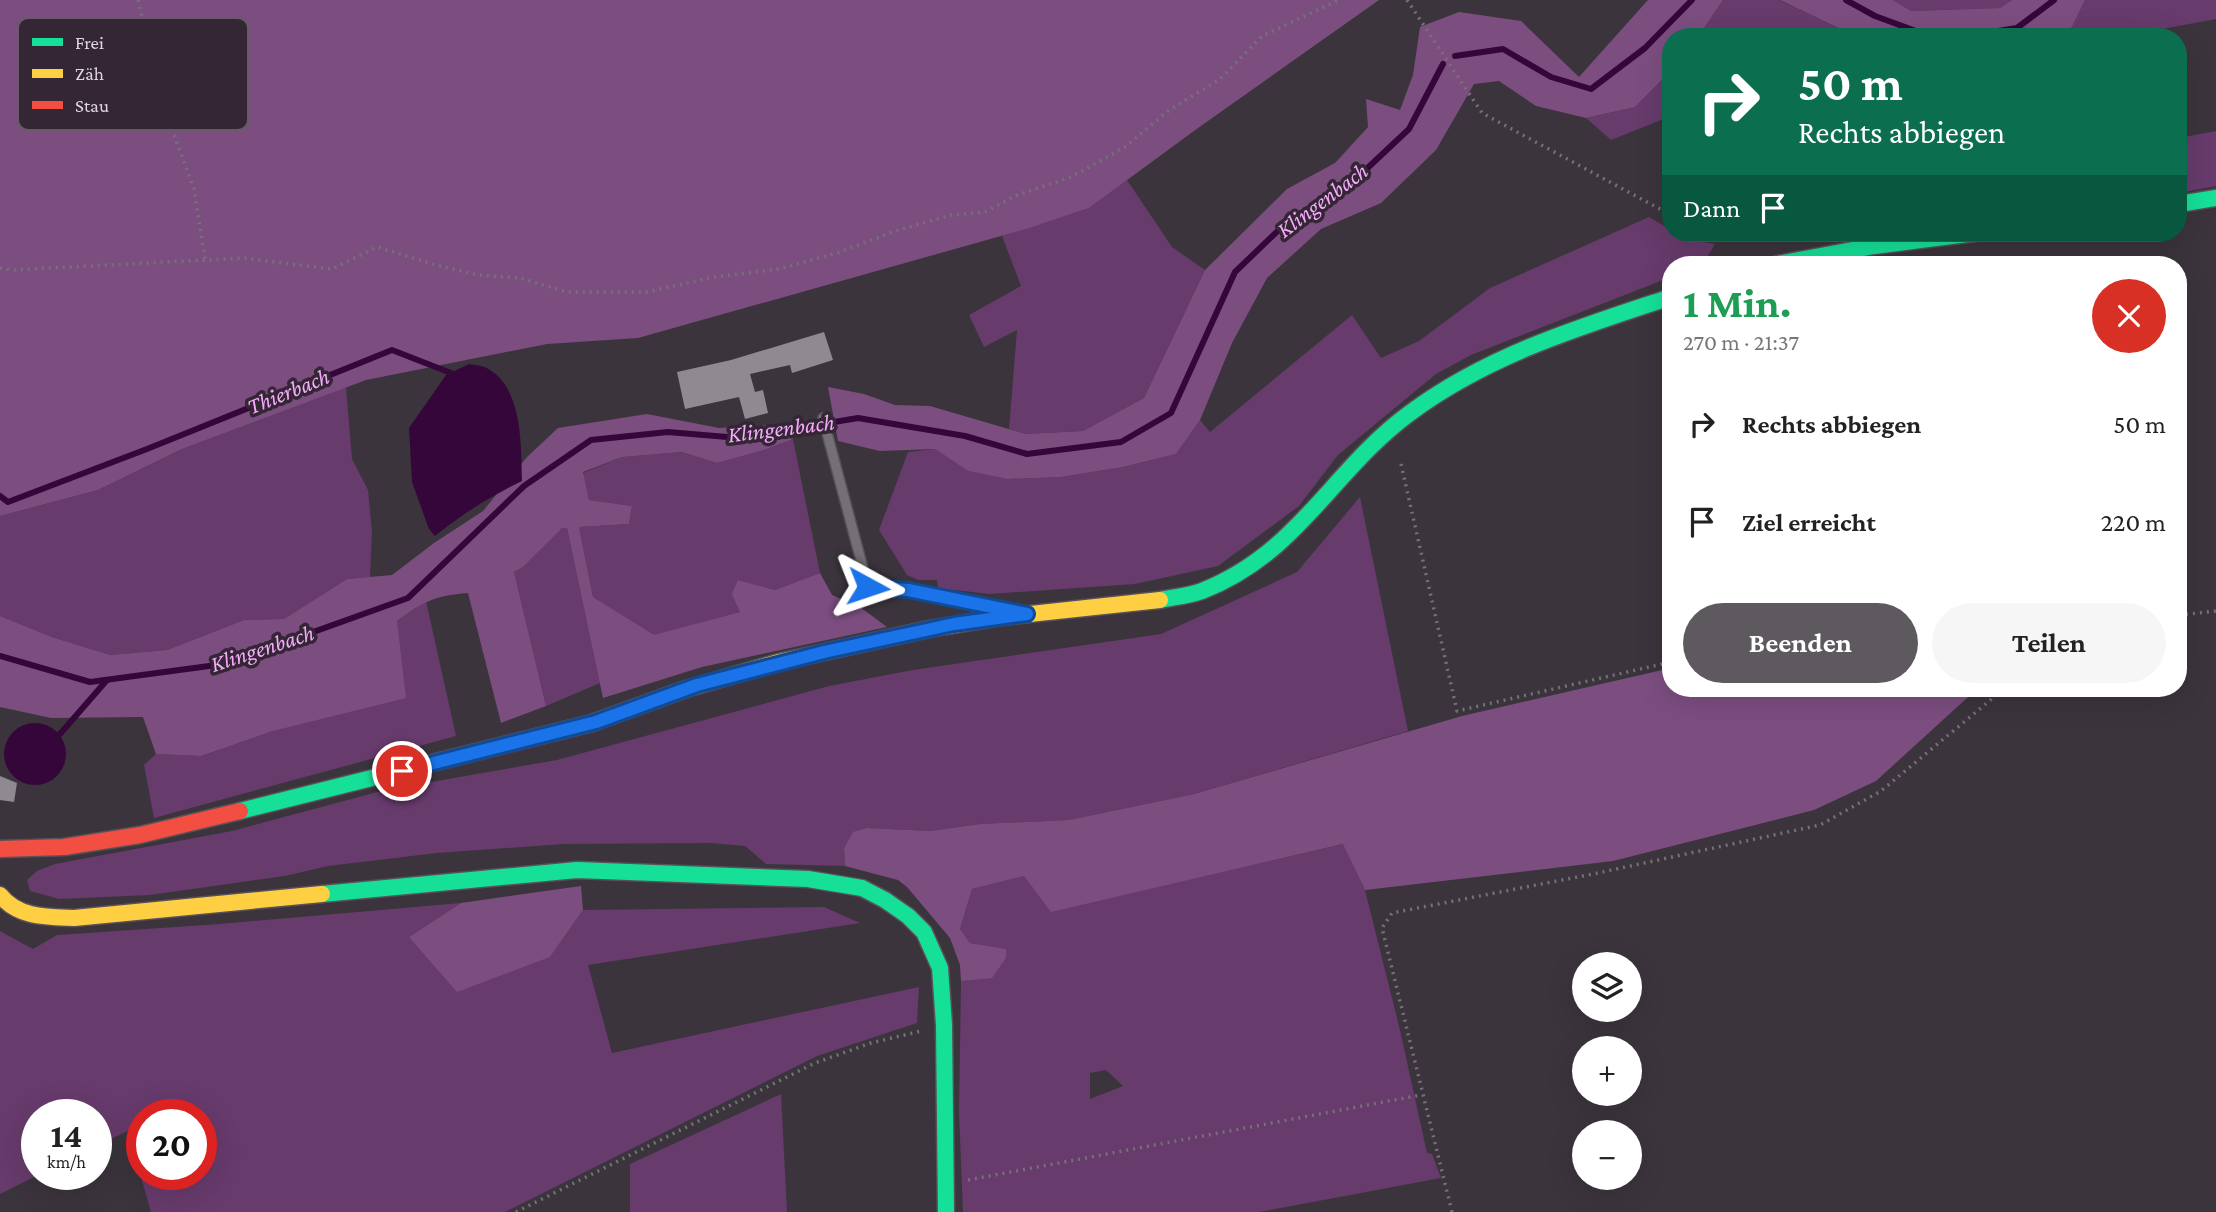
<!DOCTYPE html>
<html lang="de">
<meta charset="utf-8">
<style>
:root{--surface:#fff;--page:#f6f6f6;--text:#222;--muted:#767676;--accent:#5d595e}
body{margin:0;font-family:"Crimson Pro",serif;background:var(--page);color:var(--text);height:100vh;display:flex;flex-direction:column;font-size:26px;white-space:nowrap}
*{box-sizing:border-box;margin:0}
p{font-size:23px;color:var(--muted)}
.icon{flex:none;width:38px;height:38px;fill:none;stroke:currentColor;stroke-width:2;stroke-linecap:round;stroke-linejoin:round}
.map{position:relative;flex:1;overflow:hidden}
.panel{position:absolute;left:1662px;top:256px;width:525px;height:441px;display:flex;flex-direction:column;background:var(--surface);border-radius:28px;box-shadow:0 7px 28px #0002}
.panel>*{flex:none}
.guide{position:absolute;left:1662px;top:28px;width:525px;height:214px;border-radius:28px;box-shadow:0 7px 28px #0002;background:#0b6e4f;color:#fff;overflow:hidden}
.tools{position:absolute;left:1572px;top:952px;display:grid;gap:14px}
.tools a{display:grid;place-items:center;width:70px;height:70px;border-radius:50%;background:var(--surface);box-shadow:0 7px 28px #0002;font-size:35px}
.speed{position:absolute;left:21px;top:1099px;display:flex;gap:14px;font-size:35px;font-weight:700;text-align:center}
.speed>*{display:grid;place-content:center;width:91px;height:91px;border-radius:50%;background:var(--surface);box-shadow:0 7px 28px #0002;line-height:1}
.speed small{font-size:18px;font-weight:400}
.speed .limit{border:10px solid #d22;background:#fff;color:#111}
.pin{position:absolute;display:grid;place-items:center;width:60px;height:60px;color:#fff;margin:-30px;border:4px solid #fff;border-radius:50%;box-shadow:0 2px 7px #0007}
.me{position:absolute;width:77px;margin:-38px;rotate:95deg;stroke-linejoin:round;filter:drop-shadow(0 0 5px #0008)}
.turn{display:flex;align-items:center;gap:24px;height:147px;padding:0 21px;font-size:32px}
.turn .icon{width:91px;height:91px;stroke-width:2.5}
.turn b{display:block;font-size:49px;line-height:60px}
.then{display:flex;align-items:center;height:66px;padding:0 21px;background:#0003;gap:14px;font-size:26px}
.round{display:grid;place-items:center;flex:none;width:74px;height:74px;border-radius:37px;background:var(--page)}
.summary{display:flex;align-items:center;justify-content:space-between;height:119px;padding:0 21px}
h1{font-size:42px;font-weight:700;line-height:52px;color:#1e9e55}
.primary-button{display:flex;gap:14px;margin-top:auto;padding:14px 21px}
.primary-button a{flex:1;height:80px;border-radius:42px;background:var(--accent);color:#fff;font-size:28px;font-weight:700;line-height:80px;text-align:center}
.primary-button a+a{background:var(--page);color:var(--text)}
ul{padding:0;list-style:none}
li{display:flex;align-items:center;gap:21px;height:98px;padding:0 21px}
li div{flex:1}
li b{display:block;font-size:26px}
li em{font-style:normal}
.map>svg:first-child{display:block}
.green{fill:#673b6c;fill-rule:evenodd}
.forest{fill:#7c4e80}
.water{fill:#35063a}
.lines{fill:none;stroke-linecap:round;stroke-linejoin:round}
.stream{stroke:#35063a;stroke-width:6}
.building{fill:#8f8990}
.lane-casing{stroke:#585158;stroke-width:12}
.fast-casing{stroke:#585158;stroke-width:19}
.slow-casing{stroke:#585158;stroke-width:19}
.jam-casing{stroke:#585158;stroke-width:19}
.path{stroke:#767077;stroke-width:3.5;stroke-dasharray:2 5;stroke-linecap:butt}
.lane{stroke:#757076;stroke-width:9}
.fast{stroke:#16e098;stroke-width:16}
.slow{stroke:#ffcf43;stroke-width:16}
.jam{stroke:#f24e42;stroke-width:16}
.route-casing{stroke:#114b97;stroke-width:18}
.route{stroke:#1a73e8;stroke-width:12}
.labels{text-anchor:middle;stroke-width:7;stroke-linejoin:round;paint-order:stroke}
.water-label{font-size:23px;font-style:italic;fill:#f6abfc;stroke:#342635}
.key{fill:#342635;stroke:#675b68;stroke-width:2}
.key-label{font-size:19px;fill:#dfd6e0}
</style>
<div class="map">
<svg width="2216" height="1212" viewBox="0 0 2216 1212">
<rect width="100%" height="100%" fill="#3b343c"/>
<g class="green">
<polygon points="1723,0 1779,0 1857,37 1698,37"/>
<polygon points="1893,0 2012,0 2000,8 1911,11"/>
<polygon points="2085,0 2216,0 2216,19 2120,37 2057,37 2072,27"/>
<polygon points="1671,71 1671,116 1611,140 1586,118 1635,107"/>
<polygon points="2216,131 2216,186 2179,193 2179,138"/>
<polygon points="1127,180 1172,247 1205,270 1144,398 1083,431 1026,434 1009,429 1017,330 984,347 969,315 1021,286 1002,236 1089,208"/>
<polygon points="1649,217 1671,230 1671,233 1676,233 1690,240 1715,244 1703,264 1671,264 1671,277 1471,355 1436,374 1338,455 1299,506 1218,566 1135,584 989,594 938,588 937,580 918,580 907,575 879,530 908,452 935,449 968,471 1007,479 1061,477 1123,467 1176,454 1200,420 1210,432 1352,315 1381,358 1419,341 1490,288"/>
<polygon points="346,387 352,459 368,490 372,531 370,577 347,579 284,619 244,620 167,650 110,655 52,637 0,616 0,516 98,490 182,449"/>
<polygon points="793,439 820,573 775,590 738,580 740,612 654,636 593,597 579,527 629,524 632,506 589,500 583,473 622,457 682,452 717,463 764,450"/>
<polygon points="1360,497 1408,731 1194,794 1069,820 980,824 930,831 867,828 853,833 844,848 845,866 766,864 745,846 710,843 563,844 437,853 328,866 285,876 150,895 59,899 30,891 27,880 37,871 55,864 232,831 385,790 557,760 829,686 913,670 1161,634 1297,572"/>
<polygon points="561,528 567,528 600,683 546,706 514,572 523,567"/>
<polygon points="426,601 456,736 154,818 144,765 156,754 201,756 273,731 397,621"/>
<path d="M 1344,844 L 1365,890 L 1400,1030 L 1427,1153 L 1432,1154 L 1441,1178 L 1259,1212 L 963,1212 L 959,1112 L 961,981 L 992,977 L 1005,949 L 970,943 L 960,929 L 972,889 L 1024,876 L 1051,911 ZM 1106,1070 L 1123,1086 L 1090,1099 L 1090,1073 Z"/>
<path d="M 461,903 L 409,937 L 550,957 L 583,910 L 824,907 L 860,923 L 588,965 L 612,1053 L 919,987 L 917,1023 L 817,1056 L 505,1212 L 151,1212 L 128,1131 L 96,1146 L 96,1115 L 37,1115 L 37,1174 L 40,1174 L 0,1194 L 0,931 L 33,949 L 57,935 L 220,924 ZM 142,1115 L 201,1115 L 201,1174 L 142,1174 Z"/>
<polygon points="781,1094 787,1212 630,1212 630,1164"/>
</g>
<g class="forest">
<polygon points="0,0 1379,0 1198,128 1089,208 1026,229 638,338 547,344 366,380 182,449 98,490 0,516"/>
<polygon points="1648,0 1723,0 1698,37 1671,37 1671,71 1635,107 1586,118 1536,106 1499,81 1474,84 1436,150 1381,203 1321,229 1267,278 1232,343 1200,420 1176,454 1123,467 1061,477 1007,479 968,471 935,449 880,451 838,441 828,387 864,394 895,405 930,406 1026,434 1083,431 1144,398 1205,270 1287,189 1335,163 1368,127 1366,99 1400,110 1413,75 1420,27 1459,12 1521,21 1579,77"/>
<polygon points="1780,0 1893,0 1911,11 2000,8 2012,0 2085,0 2072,27 2057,37 1857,37"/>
<path d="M 647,414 L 719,428 L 791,424 L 793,439 L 764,450 L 717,463 L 682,452 L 622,457 L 583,472 L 589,500 L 632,506 L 629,524 L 579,527 L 593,597 L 654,635 L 740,612 L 732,594 L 738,580 L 775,590 L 820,573 L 832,595 L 860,607 L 887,627 L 702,667 L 603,698 L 567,528 L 562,528 L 523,567 L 514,572 L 546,706 L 501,723 L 468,593 C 433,596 425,601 397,621 L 406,698 L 273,731 L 201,756 L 156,754 L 143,717 L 51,718 L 0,707 L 0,616 L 52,637 L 110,655 L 167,650 L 244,620 L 284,619 L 347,579 L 392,575 L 434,543 L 483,511 L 527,457 L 558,428 Z"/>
<polygon points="1671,668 1671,688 1978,688 1876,781 1814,810 1613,861 1365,890 1343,844 1051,912 1024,876 972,889 960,929 970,943 1006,949 1006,958 992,978 961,981 960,965 950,938 907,887 898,880 845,866 844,848 853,832 867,828 930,831 980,824 1069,820 1194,794 1462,716"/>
<polygon points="581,886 583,910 550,957 457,992 409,937 461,903"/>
</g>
<g class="water">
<path d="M 469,364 C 476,365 485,366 490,370 C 523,390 521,448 522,481 C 491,496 462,514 435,536 L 429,529 L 412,482 L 409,428 L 446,375 Z"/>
<circle cx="35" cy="754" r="31"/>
</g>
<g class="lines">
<g class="stream">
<polyline points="1846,0 1875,16 1932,37"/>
<polyline points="1960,37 2017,28 2054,0"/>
<polyline points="1455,56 1503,49 1551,77 1591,89 1645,48 1692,0"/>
<polyline points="0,496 8,502 147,449 392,350 451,373 456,380"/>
<polyline points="0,656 90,682 224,664 408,598 524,486 591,440 668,432 739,438 858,418 965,436 1027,454 1121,442 1171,413 1235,272 1286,223 1359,176 1409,129 1443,64"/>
<polyline points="60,734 107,680"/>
</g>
</g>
<g class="building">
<polygon points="824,332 833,360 792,373 790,365 750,374 755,392 763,390 768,413 745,419 739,397 685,409 677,372 731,360"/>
<polygon points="0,776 17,783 14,802 0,800"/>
</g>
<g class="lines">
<g class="lane-casing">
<polyline id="lane" points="823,418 868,587 908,590 998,608"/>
</g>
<g class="fast-casing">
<g id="fast">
<polyline points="2179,204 2216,198"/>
<polyline points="1777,264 1874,246 1975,233"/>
<path d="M 1160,600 C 1174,597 1189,596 1202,591 C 1299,553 1332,470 1410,413 C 1488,355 1580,327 1671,297"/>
<polyline points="240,811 592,723 686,689"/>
<polyline points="322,894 577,870 808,879 862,888 885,900 908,916 924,932 940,968 944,1025 946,1212"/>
</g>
</g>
<g class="slow-casing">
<g id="slow">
<polyline points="686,689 779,662 929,629 1002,617 1160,600"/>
<path d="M 0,895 C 18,918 47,917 74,918 L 322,894"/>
</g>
</g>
<g class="jam-casing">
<polyline id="jam" points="0,849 64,847 140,835 240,811"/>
</g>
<g class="path">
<polyline points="138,0 163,105 194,189 205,259"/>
<polyline points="1407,0 1482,113 1671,215"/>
<polyline points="1704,233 1714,238 1779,233"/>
<polyline points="0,268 12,270 244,258 332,269 377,247 436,265 478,275 520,278 567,292 647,292 714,277 779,269 840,252 895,231 951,215 985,212 1015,196 1071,177 1125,147 1168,111 1220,79 1262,36 1339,0"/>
<polyline points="1401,464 1457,711 1671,662"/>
<polyline points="2179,615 2216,611"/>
<polyline points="968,1180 1421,1095"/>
<polyline points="516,1212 815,1063 871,1043 921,1031"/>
<polyline points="1452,1212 1382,928 1392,913 1598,873 1820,825 1881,791 2005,688"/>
</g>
<use href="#lane" class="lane"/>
<use href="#fast" class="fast"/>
<use href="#slow" class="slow"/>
<use href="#jam" class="jam"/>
</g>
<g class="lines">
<g class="route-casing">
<polyline id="route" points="402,771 596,722 697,685 824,652 954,624 1027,614 908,590 868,587"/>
</g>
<use href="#route" class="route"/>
</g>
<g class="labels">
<g class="water-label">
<text transform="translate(1322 200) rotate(-37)" y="8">Klingenbach</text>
<text transform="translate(288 391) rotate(-22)" y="8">Thierbach</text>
<text transform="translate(781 428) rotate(-7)" y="8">Klingenbach</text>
<text transform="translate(262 648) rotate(-18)" y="8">Klingenbach</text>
</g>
</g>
<rect x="18" y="18" width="230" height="112" rx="10" class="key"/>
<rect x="32" y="38" width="31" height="8" fill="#16e098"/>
<rect x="32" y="69" width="31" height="9" fill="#ffcf43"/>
<rect x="32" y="101" width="31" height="8" fill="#f24e42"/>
<g class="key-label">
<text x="75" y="49">Frei</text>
<text x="75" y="80">Zäh</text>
<text x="75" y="112">Stau</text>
</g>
</svg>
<div class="tools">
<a><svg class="icon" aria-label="layers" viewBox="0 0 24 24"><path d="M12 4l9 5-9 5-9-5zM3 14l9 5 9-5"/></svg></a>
<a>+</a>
<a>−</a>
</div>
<div class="speed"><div>14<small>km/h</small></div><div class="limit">20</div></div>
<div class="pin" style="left:402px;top:771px;background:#d93025"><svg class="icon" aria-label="arrive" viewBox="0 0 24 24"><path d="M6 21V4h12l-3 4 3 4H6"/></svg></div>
<svg class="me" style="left:868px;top:587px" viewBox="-20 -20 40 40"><path d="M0-17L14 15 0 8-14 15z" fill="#1a73e8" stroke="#fff" stroke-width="4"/></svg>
<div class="guide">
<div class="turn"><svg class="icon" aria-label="right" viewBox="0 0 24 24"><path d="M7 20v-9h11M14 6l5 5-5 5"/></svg><div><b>50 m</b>Rechts abbiegen</div></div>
<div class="then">Dann<svg class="icon" aria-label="arrive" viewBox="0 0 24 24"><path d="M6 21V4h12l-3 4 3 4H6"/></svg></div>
</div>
<section class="panel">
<div class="summary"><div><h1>1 Min.</h1><p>270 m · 21:37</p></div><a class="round" style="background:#d93025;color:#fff"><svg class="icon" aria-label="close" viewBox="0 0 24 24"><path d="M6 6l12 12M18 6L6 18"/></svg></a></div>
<ul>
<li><svg class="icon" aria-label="right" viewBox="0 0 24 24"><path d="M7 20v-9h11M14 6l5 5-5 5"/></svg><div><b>Rechts abbiegen</b></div><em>50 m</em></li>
<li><svg class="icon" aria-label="arrive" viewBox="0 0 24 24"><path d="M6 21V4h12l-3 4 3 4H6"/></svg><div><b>Ziel erreicht</b></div><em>220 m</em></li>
</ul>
<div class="primary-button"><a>Beenden</a><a>Teilen</a></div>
</section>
</div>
